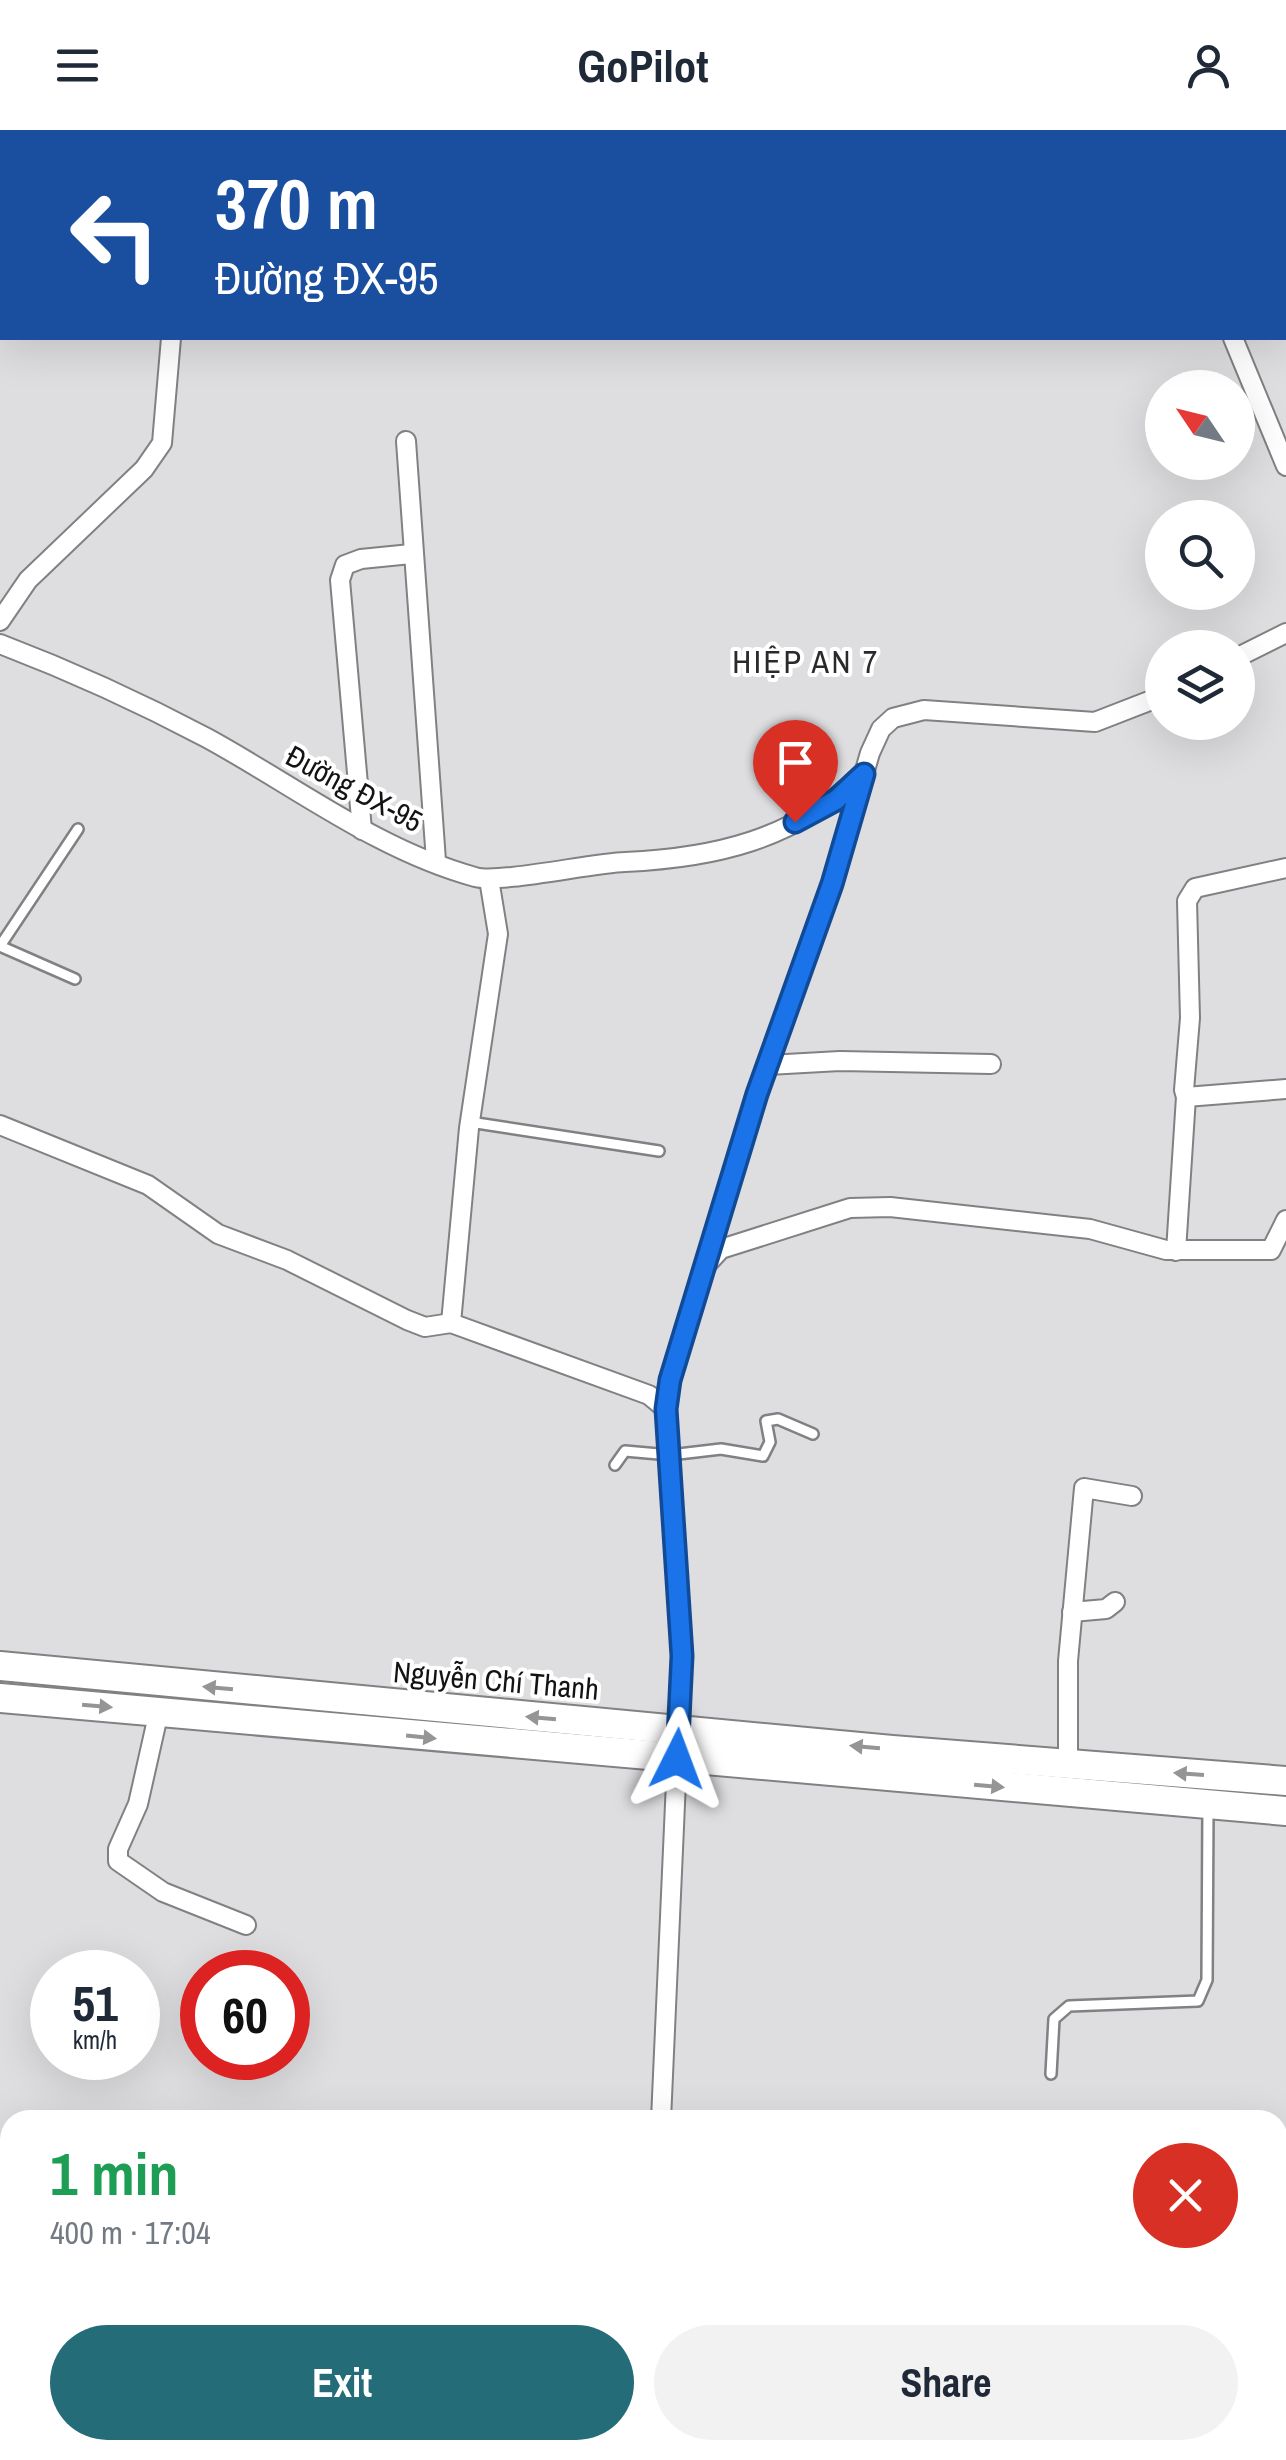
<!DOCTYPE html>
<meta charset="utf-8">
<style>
:root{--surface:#fff;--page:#f2f2f3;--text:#1f2937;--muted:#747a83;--accent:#246c78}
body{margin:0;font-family:"Archivo Narrow",sans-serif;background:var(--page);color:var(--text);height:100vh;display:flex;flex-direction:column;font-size:38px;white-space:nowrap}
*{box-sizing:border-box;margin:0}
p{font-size:32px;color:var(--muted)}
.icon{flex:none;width:55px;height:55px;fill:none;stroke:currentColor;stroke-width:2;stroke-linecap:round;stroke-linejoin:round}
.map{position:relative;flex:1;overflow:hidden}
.drawer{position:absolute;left:0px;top:1980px;width:1288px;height:350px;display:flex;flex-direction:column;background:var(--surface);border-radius:30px 30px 0 0;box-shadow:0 10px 40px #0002}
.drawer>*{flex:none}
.top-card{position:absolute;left:0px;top:0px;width:1288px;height:210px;box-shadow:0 10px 40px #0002;background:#1a4fa0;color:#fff;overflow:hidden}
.needle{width:65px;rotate:305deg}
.buttons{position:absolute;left:1145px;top:240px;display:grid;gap:20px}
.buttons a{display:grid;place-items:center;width:110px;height:110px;border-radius:50%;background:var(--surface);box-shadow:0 10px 40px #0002;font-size:50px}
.speed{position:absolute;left:30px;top:1820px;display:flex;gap:20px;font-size:50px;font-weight:700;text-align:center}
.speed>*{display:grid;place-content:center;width:130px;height:130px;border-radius:50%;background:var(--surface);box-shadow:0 10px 40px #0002;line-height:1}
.speed small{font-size:25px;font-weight:400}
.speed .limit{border:15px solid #d22;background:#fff;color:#111}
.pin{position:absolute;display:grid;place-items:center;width:85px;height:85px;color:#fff;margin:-102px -42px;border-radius:50% 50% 50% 0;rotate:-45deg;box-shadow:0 0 10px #0007}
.pin .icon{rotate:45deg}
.me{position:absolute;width:110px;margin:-55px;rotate:3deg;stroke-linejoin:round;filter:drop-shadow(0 0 8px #0008)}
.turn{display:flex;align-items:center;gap:35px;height:210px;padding:0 50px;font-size:45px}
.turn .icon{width:130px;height:130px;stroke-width:2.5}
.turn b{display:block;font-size:70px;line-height:85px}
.round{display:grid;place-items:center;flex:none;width:105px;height:105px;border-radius:52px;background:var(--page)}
.summary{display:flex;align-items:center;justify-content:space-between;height:170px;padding:0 50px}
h1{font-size:60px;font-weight:700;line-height:75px;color:#1e9e55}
.button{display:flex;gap:20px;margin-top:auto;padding:20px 50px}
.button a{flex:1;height:115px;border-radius:60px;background:var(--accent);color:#fff;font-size:40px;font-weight:700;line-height:115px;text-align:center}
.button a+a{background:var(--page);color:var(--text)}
header{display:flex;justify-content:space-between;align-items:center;height:130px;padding:0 50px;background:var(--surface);font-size:45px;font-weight:700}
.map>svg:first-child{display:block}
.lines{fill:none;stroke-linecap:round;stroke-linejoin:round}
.service-casing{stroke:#818184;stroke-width:14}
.minor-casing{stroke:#818184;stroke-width:22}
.primary-casing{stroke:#818184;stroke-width:32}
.service{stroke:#fff;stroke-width:9}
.minor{stroke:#fff;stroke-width:18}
.primary{stroke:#fff;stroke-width:28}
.oneway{fill:#959595}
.route-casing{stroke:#114b97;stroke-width:25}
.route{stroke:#1a73e8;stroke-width:18}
.labels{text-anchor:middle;stroke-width:8;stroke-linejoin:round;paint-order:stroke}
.street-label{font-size:30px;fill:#131314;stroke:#fff}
.neighbourhood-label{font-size:32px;letter-spacing:2.5px;fill:#2a2a2c;stroke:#fff}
</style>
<header><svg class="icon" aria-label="menu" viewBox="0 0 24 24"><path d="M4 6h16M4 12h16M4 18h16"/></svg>GoPilot<svg class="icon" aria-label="person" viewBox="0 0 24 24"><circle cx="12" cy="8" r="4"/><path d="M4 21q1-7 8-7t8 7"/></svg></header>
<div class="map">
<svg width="1286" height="2330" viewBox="0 0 1286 2330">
<rect width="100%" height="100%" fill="#dedee1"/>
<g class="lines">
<g class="service-casing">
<g id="service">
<polyline points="922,2 922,0"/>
<polyline points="0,816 78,699"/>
<polyline points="0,816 75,849"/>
<polyline points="470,992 659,1021"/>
<polyline points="615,1335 625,1321 670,1325 721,1319 763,1326 770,1312 766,1291 778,1289 813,1304"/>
<polyline points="1051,1944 1054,1889 1069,1876 1198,1871 1207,1850 1208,1677"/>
</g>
</g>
<g class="minor-casing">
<g id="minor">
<polyline points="48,0 52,2"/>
<polyline points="1130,0 1132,2"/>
<polyline points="25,2 26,0"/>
<polyline points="107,2 108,0"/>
<polyline points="0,50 2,44"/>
<polyline points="1285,157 1286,156"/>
<polyline points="1233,208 1286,336"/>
<polyline points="406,311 436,731"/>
<polyline points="0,491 28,450 144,339 162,313 171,208"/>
<path d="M 0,514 C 71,541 139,572 207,608 C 295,656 377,720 475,747 C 498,754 592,733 625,732 C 714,728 793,710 861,646"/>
<polyline points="1238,527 1286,503"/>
<polyline points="362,700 340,450 345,435 361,429 411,424"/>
<polyline points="1286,738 1195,758 1187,771 1190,888 1184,960 1186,967 1286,959"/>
<polyline points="489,749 498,804 469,998 451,1193 649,1265 666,1279"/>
<polyline points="768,935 840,931 991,934"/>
<polyline points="0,995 148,1055 218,1104 287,1130 407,1190 425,1197 451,1193"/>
<polyline points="1176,1121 1186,967"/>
<polyline points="708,1133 721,1119 850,1078 890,1077 1090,1099 1166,1120 1271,1120 1286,1090"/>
<polyline points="1072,1482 1106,1479 1115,1472"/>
<polyline points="159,1581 138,1674 118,1719 118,1731 163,1762 246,1795"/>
<polyline points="679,1600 682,1526 666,1279 670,1249 757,963 832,754 870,623 881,599 893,588 924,580 1095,592 1162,566"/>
<polyline points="1068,1635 1068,1531 1084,1358 1132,1366"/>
<polyline points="661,1990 677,1629"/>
<polyline points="710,2320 710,2330"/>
</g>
</g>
<g class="primary-casing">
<g id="primary">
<polyline points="0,1536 892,1620 1286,1651"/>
<polyline points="0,1568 1286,1681"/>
</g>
</g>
<use href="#service" class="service"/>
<use href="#minor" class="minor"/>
<use href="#primary" class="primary"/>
</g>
<defs><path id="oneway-solid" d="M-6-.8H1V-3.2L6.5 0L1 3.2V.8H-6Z" transform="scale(2.5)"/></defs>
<g class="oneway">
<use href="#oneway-solid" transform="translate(218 1558) rotate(-175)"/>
<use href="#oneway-solid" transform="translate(97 1576) rotate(5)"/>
<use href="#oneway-solid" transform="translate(541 1588) rotate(-175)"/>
<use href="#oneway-solid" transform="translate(421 1607) rotate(6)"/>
<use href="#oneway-solid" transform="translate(865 1617) rotate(-175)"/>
<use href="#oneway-solid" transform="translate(1189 1644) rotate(-176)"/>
<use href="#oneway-solid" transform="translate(989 1656) rotate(5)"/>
</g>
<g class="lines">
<g class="route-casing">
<polyline id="route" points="677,1629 682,1526 666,1279 670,1250 757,964 832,754 864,644 836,670 795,692"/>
</g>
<use href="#route" class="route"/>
</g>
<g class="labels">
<g class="street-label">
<text transform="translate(354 659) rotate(28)" y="10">Đường ĐX-95</text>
<text transform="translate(496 1551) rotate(5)" y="10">Nguyễn Chí Thanh</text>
</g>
<g class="neighbourhood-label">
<text x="806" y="543">HIỆP AN 7</text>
</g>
</g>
</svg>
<div class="buttons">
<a><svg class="needle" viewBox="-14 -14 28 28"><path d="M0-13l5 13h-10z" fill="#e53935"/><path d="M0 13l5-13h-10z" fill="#747a83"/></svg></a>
<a><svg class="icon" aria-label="search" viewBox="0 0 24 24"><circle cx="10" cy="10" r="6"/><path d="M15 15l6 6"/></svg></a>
<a><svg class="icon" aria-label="layers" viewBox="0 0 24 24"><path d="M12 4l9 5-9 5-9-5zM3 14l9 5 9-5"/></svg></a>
</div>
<div class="speed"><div>51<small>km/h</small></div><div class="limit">60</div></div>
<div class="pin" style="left:795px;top:692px;background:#d93025"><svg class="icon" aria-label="arrive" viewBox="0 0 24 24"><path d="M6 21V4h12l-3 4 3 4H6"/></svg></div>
<svg class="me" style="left:677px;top:1629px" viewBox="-20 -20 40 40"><path d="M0-17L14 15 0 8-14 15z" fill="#1a73e8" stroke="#fff" stroke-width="4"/></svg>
<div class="top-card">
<div class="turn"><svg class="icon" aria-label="left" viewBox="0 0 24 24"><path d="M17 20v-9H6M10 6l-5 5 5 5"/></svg><div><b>370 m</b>Đường ĐX-95</div></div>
</div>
<section class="drawer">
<div class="summary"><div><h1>1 min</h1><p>400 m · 17:04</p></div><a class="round" style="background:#d93025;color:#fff"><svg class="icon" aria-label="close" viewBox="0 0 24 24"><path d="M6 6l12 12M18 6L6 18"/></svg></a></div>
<div class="button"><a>Exit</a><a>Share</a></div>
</section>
</div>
